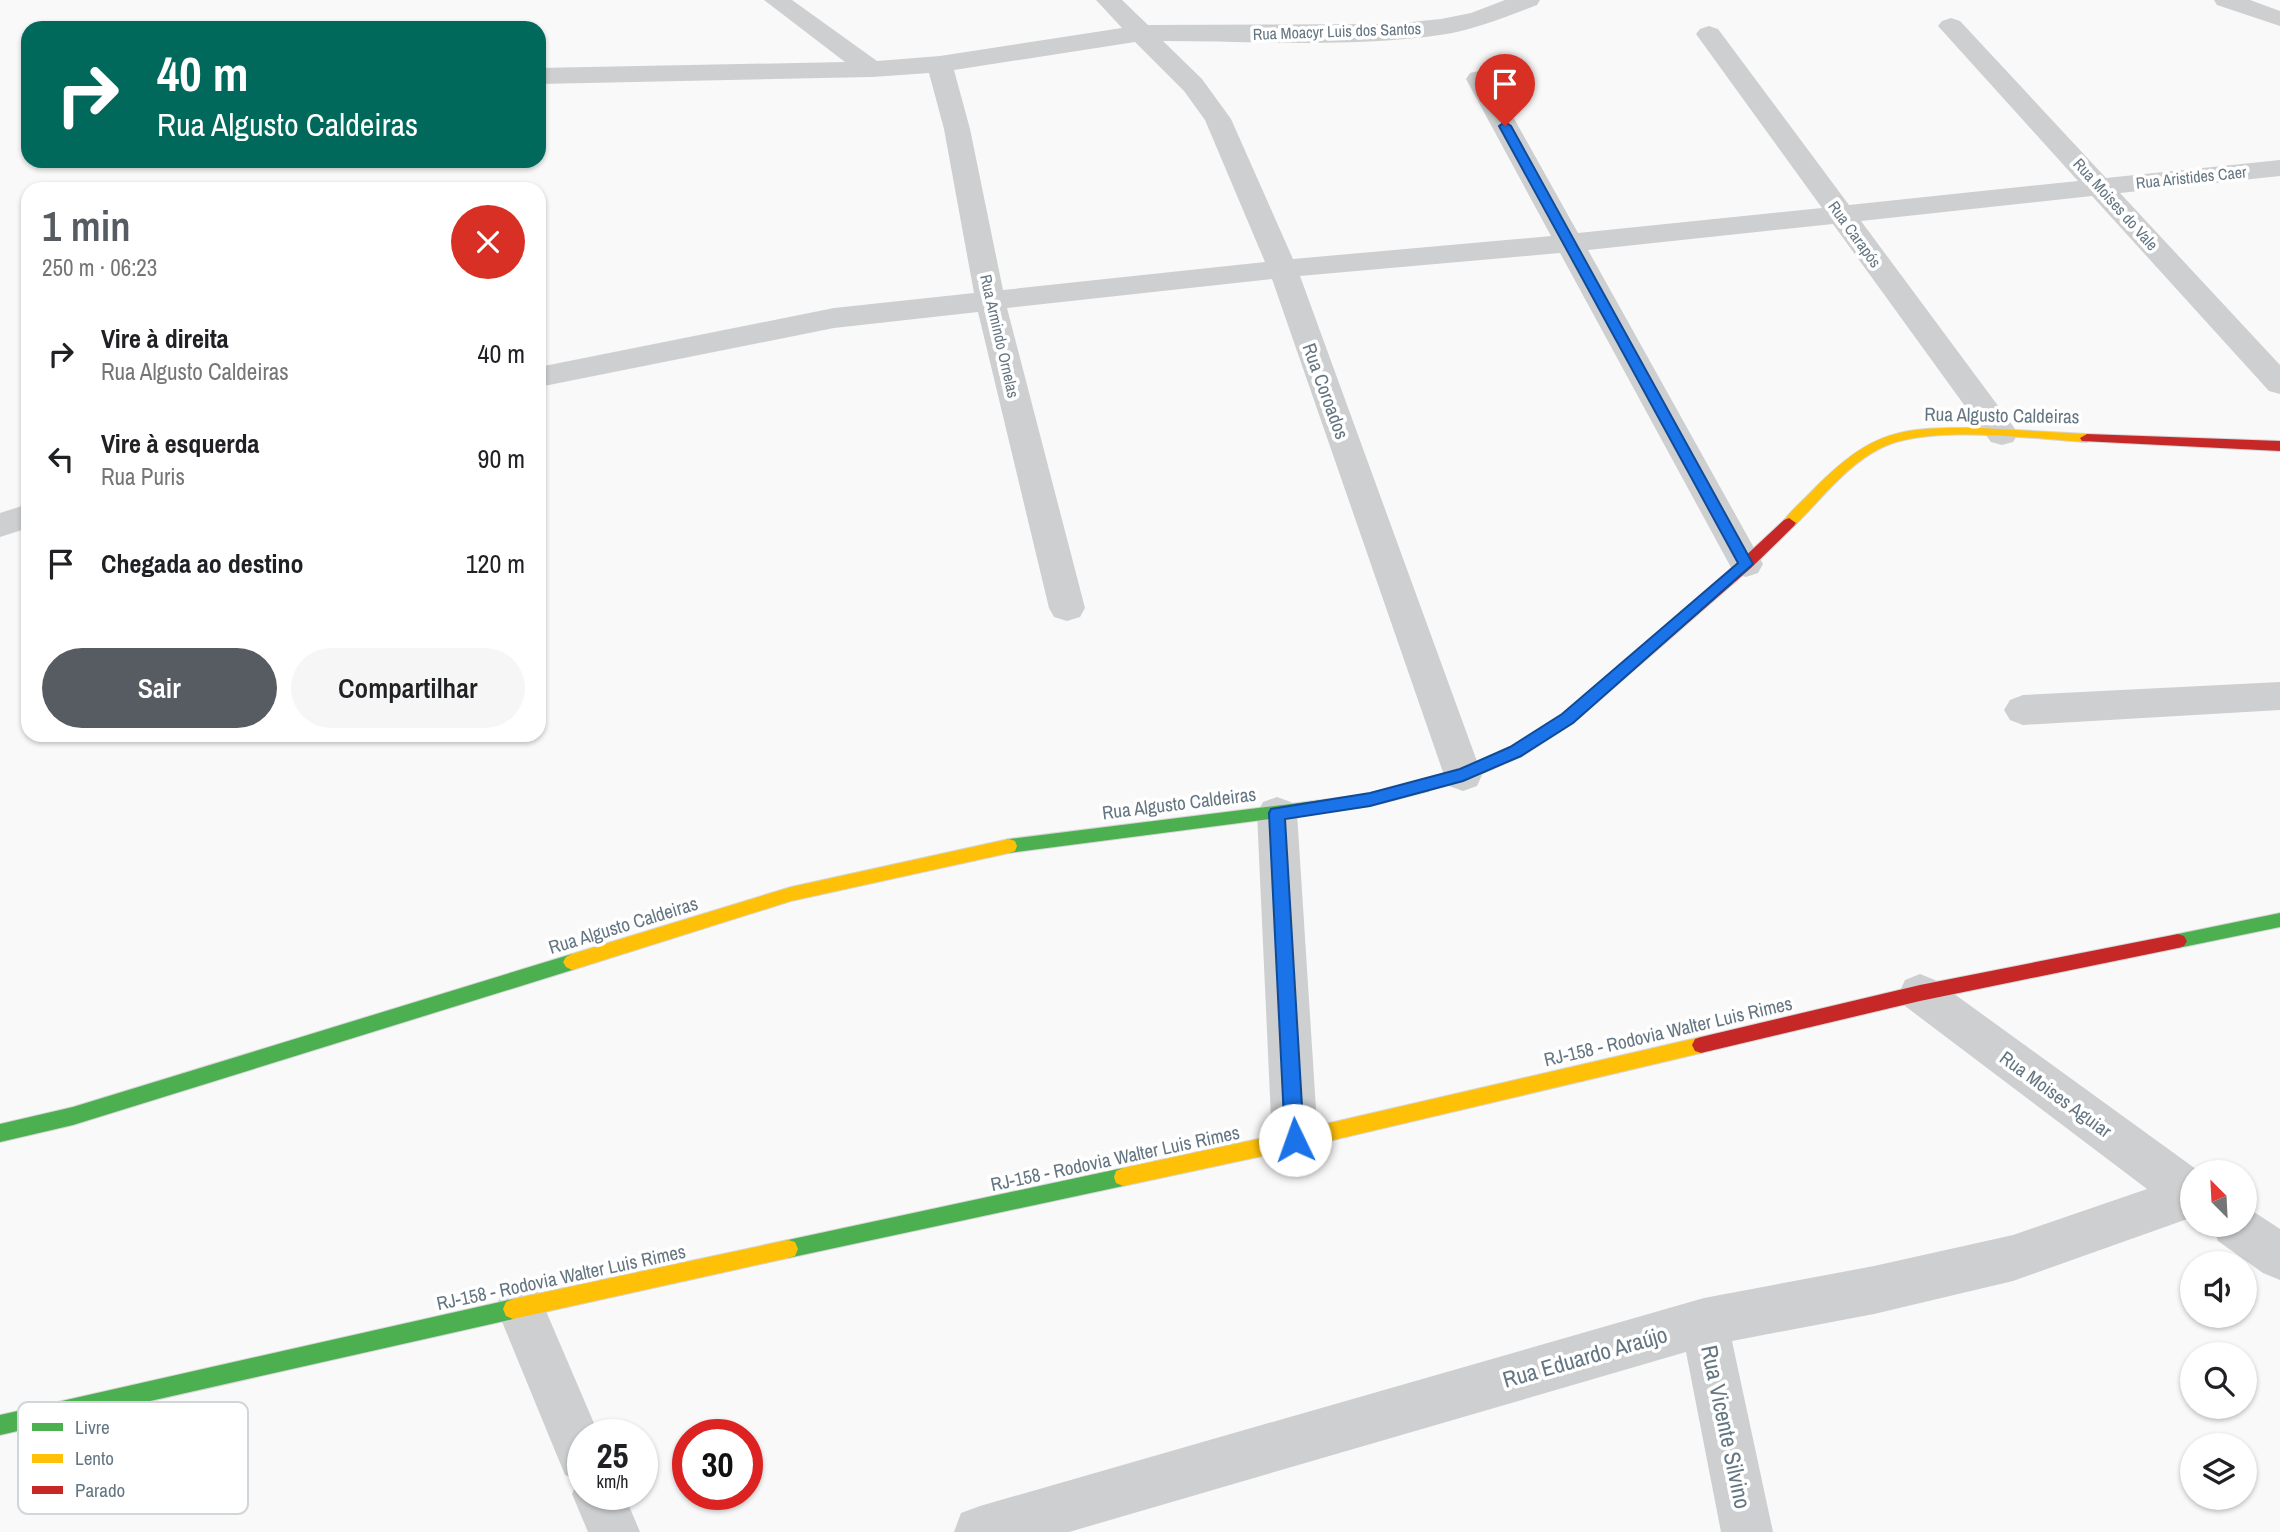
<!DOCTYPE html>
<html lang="pt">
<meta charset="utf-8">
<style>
:root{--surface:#fff;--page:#f6f6f6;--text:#202124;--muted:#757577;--accent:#565c61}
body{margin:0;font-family:"Archivo Narrow",sans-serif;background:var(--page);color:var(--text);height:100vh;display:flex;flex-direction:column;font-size:26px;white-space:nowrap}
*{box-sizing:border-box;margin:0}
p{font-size:23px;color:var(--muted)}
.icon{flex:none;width:38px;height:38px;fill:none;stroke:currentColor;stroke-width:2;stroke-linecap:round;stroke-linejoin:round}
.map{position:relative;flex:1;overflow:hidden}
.details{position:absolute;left:21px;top:182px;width:525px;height:560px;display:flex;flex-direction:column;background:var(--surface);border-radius:21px;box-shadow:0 2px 5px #0004}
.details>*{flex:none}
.guide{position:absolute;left:21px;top:21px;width:525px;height:147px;border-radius:21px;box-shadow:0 2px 5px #0004;background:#00695c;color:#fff;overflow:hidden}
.needle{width:46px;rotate:336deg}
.buttons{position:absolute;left:2180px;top:1160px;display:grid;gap:14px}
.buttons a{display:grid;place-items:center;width:77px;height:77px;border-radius:50%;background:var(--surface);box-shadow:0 2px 5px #0004;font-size:35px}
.speed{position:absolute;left:567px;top:1419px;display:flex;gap:14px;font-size:35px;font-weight:700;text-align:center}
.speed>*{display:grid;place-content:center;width:91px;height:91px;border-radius:50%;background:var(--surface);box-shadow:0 2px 5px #0004;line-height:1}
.speed small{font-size:18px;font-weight:400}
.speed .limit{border:10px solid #d22;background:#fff;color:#111}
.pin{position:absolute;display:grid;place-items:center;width:60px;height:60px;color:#fff;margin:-72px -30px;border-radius:50% 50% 50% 0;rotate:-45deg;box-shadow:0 0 7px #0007}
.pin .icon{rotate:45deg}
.me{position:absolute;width:77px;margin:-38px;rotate:357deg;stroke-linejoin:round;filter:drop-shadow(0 0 5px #0008)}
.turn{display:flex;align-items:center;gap:24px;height:147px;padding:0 21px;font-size:32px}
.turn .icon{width:91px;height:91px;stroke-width:2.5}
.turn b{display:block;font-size:49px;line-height:60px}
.round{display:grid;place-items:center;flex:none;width:74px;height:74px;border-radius:37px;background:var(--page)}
.summary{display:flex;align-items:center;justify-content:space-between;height:119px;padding:0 21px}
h1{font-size:42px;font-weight:600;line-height:52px;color:var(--accent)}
.cta{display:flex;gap:14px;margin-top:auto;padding:14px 21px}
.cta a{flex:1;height:80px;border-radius:42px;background:var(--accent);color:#fff;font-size:28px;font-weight:600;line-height:80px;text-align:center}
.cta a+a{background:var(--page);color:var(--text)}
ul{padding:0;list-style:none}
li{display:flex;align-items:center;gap:21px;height:105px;padding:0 21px}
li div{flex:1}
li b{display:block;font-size:26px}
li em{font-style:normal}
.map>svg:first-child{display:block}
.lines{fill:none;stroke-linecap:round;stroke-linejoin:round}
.fast-casing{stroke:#d5d6d7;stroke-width:2}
.slow-casing{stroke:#d5d6d7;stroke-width:2}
.jam-casing{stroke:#d5d6d7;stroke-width:2}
.street{fill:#cecfd0;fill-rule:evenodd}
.fast{fill:#4caf50;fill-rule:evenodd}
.slow{fill:#ffc107;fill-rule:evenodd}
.jam{fill:#c62828;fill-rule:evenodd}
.route{fill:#1a73e8;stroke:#114b97;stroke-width:2}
.labels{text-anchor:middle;stroke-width:7;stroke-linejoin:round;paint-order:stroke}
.far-street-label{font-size:16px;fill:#657683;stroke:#fff}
.street-label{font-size:19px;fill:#657683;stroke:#fff}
.near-street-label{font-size:23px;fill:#657683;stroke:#fff}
.key{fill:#fff;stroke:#d1d6da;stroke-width:2}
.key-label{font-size:19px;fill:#657683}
</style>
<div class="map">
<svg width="2280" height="1532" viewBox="0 0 2280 1532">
<rect width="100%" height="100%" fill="#f9f9f9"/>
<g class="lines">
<g class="fast-casing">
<g id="fast">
<polygon points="1423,780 1429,781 1431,786 1429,791 1370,806 1009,853 1003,851 1001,846 1003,841 1009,839 1370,794"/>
<polygon points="2280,913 2280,927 2178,948 2172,946 2169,941 2172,936 2178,934"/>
<polygon points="572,954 578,957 581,962 578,967 572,970 73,1125 0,1142 0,1124 73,1107"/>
<polygon points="1123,1168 1130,1171 1132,1177 1130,1183 1123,1186 788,1258 781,1256 778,1249 781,1242 788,1240"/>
<polygon points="513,1299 520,1302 523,1309 520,1316 513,1319 0,1435 0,1415"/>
</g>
</g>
<g class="slow-casing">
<g id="slow">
<path d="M 1980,428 L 2087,434 L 2094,438 L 2087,442 C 2032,439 1932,424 1883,447 C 1847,464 1821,500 1794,526 L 1784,526 L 1782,523 C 1791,510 1805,499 1815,488 C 1873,430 1900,427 1980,428 Z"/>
<polygon points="1009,839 1015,841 1017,846 1015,851 1009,853 791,901 572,970 566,967 563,962 566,957 572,954 791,887"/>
<polygon points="1701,1037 1707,1039 1710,1045 1707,1051 1701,1053 1295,1149 1123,1186 1116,1183 1114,1177 1116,1171 1123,1168 1295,1131"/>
<polygon points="788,1240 795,1242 798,1249 795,1256 788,1258 513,1319 506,1316 503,1309 506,1302 513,1299"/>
</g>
</g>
<g class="jam-casing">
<g id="jam">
<polygon points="2087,434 2280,441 2280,451 2082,441 2080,438"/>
<polygon points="1789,518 1796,523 1794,526 1751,568 1573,723 1522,756 1469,779 1423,792 1417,791 1415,786 1417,781 1459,770 1510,748 1563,715 1741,560 1784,520"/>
<polygon points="2178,934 2184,936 2187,941 2184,946 2178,948 1920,1001 1701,1053 1695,1051 1692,1045 1695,1039 1701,1037 1920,985"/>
</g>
</g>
<g class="street">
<path d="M 764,0 L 792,0 L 877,61 L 940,56 L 1122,28 L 1096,0 L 1122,0 L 1148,25 L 1390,24 L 1441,19 L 1471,13 L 1505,0 L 1540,0 L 1537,5 C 1505,17 1474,30 1440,35 C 1350,48 1254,41 1163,41 L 1202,79 L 1231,119 L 1293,259 L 1551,236 L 1466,79 L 1470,73 L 1479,71 L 1488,73 L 1492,79 L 1578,233 L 1822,208 L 1696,34 L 1700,29 L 1709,26 L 1718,29 L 1849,205 L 2078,181 L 1938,26 L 1942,21 L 1951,18 L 1960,21 L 2106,178 L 2280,160 L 2280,176 L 2120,193 L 2280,365 L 2280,394 L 2269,391 L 2092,196 L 1861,221 L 2013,426 L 2018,434 L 2013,442 L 2002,445 L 1991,442 L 1833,224 L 1588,250 L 1763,564 L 1758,573 L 1746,577 L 1734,573 L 1560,253 L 1300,276 L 1482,775 L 1477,786 L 1463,791 L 1449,786 L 1444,775 L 1272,279 L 1007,308 L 1085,608 L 1080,617 L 1067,621 L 1054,617 L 1049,608 L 978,312 L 834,328 L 539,387 L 539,367 L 834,308 L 974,293 L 944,129 L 929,73 L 872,77 L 539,84 L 539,68 L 845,62 ZM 1135,42 L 1184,91 L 1205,120 L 1265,262 L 1003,290 L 970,129 L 954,70 Z"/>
<polygon points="2214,0 2250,0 2280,11 2280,26 2217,5"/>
<polygon points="28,504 28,528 0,537 0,513"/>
<polygon points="2280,682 2280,710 2023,725 2010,720 2004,710 2010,700 2023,695"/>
<polygon points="1277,797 1291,802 1297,813 1318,1140 1311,1155 1295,1161 1279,1155 1272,1140 1257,813 1263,802"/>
<polygon points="1920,974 1935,980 2200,1172 2193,1172 2193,1217 2013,1281 1874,1314 1732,1341 1773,1532 1721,1532 1686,1352 1069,1532 954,1532 961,1513 980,1506 1704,1298 1874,1266 2013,1235 2147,1189 1905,1006 1899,993 1905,980"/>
<polygon points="2245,1206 2280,1229 2280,1280 2263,1273 2218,1241 2212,1225 2245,1225"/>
<polygon points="520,1283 537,1290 599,1435 583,1435 583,1494 624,1494 640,1532 588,1532 572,1494 578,1480 565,1475 496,1307 503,1290"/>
</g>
<use href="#fast" class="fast"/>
<use href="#slow" class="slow"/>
<use href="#jam" class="jam"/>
</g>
<polygon class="route" points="1505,122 1511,126 1753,564 1573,723 1521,756 1463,781 1370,806 1285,819 1304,1140 1301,1147 1295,1149 1288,1147 1285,1140 1269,813 1271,809 1370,793 1460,769 1510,747 1562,714 1738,563 1499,126"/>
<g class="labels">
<g class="far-street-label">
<text transform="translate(1337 31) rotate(-2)" y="6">Rua Moacyr Luis dos Santos</text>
<text transform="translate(2191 177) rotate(-6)" y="6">Rua Aristides Caer</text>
<text transform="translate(2116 204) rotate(48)" y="6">Rua Moises do Vale</text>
<text transform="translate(1855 234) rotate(54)" y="6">Rua Carapós</text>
<text transform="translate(1000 336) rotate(77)" y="6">Rua Armindo Ornelas</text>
</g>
<g class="street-label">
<text transform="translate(1326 391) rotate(70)" y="7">Rua Coroados</text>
<text transform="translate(2002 415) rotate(1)" y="7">Rua Algusto Caldeiras</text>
<text transform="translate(1179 803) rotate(-7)" y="7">Rua Algusto Caldeiras</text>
<text transform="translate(623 925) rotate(-17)" y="7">Rua Algusto Caldeiras</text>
<text transform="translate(1668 1031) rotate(-13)" y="7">RJ-158 - Rodovia Walter Luis Rimes</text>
<text transform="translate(2056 1094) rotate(36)" y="7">Rua Moises Aguiar</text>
<text transform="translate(1115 1158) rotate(-12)" y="7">RJ-158 - Rodovia Walter Luis Rimes</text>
<text transform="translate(561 1277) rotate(-12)" y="7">RJ-158 - Rodovia Walter Luis Rimes</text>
</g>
<g class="near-street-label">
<text transform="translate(1585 1357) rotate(-16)" y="8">Rua Eduardo Araújo</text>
<text transform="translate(1726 1427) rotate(78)" y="8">Rua Vicente Silvino</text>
</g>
</g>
<rect x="18" y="1402" width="230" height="112" rx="10" class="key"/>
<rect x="32" y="1423" width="31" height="8" fill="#4caf50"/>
<rect x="32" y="1454" width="31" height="9" fill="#ffc107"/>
<rect x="32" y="1486" width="31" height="8" fill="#c62828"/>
<g class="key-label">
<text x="75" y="1434">Livre</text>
<text x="75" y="1465">Lento</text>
<text x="75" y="1497">Parado</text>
</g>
</svg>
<div class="buttons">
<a><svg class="needle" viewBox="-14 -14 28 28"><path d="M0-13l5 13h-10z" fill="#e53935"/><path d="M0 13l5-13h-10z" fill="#757577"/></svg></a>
<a><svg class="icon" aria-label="sound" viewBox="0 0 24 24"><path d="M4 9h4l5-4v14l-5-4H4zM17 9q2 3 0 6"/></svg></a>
<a><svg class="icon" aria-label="search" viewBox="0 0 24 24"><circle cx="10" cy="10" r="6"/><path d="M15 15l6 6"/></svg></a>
<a><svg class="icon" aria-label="layers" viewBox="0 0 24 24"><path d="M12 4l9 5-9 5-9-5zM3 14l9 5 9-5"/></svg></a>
</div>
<div class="speed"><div>25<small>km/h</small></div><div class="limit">30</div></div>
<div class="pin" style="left:1505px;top:126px;background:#d93025"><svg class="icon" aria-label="arrive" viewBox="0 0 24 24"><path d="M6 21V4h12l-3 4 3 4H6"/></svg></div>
<svg class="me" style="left:1295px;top:1140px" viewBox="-20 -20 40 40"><circle r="19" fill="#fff"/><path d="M0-13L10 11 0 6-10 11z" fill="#1a73e8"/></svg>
<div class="guide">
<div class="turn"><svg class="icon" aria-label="right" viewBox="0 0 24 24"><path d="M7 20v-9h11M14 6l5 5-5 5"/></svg><div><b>40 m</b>Rua Algusto Caldeiras</div></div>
</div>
<section class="details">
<div class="summary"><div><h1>1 min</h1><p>250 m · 06:23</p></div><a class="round" style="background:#d93025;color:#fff"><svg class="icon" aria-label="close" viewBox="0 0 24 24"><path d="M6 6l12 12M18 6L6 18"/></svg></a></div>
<ul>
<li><svg class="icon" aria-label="right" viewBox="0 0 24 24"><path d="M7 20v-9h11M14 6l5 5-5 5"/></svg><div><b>Vire à direita</b><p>Rua Algusto Caldeiras</p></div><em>40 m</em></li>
<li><svg class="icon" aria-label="left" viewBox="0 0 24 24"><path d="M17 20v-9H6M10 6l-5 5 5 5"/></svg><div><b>Vire à esquerda</b><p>Rua Puris</p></div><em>90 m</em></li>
<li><svg class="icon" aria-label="arrive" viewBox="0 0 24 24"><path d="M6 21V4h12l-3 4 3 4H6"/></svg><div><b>Chegada ao destino</b></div><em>120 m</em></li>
</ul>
<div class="cta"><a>Sair</a><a>Compartilhar</a></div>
</section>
</div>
